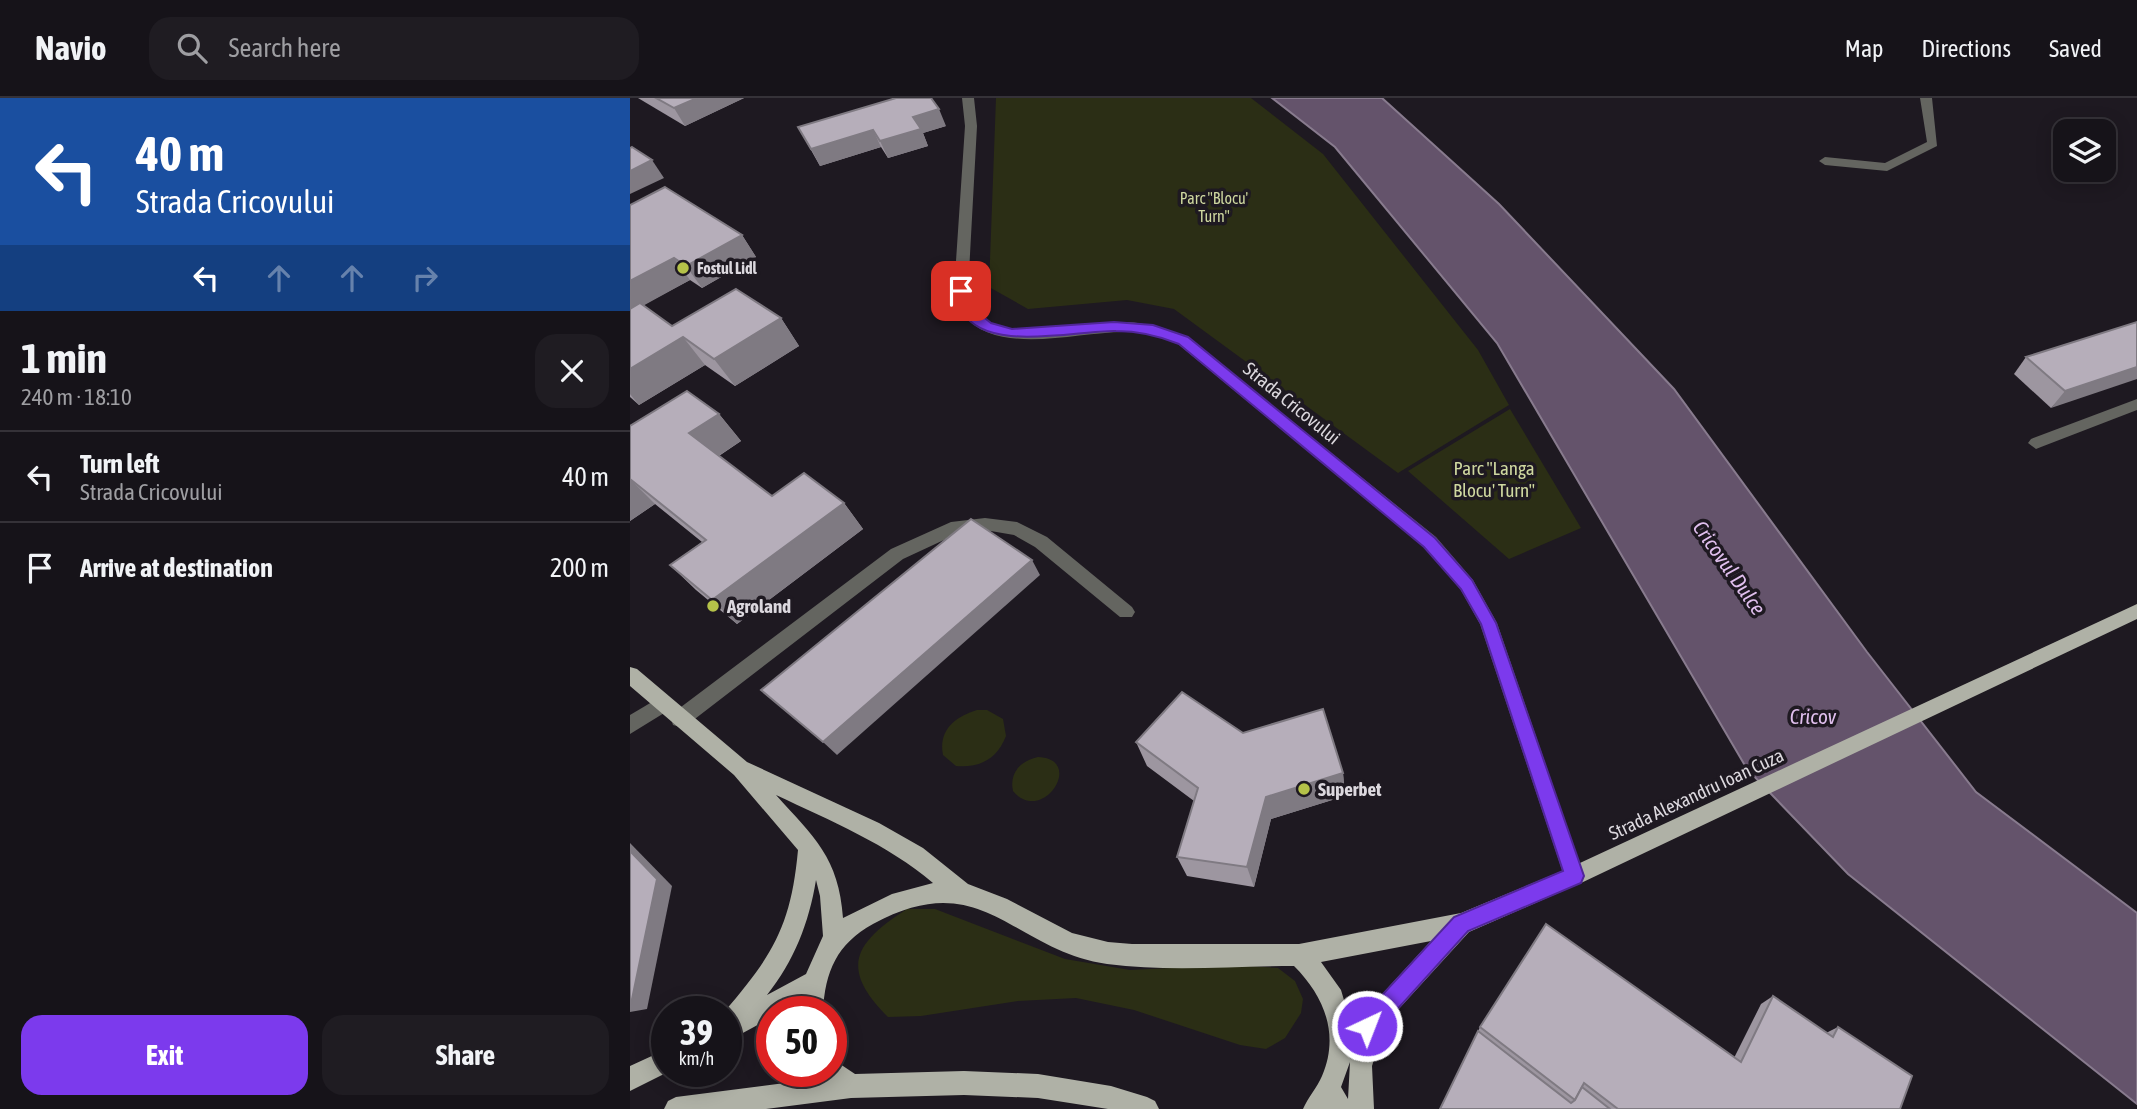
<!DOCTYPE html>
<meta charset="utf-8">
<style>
:root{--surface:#161319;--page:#1f1c22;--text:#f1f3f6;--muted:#9e9ea2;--line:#353238;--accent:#7c3aed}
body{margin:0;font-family:"Asap Condensed",sans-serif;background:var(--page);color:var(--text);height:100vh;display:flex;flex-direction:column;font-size:26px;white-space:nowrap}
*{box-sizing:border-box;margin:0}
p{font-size:23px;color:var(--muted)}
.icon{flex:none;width:38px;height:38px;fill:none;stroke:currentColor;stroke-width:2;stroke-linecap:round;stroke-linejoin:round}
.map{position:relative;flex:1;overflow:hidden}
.sheet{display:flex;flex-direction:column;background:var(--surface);width:630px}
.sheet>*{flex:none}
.guide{background:#1a4fa0;color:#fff;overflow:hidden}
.fabs{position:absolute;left:1423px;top:21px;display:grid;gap:14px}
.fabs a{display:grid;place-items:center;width:63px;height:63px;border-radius:14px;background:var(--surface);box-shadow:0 4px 18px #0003,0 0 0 2px var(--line);font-size:35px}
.speed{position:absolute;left:21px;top:898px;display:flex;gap:14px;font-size:35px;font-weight:700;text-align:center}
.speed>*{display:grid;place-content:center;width:91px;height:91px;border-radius:50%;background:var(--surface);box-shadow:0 4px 18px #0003,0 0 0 2px var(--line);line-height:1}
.speed small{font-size:18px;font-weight:400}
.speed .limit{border:10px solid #d22;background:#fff;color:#111}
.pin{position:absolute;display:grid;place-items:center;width:60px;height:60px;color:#fff;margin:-30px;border-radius:14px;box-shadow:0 4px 10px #0006}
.me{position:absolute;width:77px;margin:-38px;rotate:43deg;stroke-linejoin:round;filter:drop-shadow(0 0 5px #0008)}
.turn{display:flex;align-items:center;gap:24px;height:147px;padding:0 21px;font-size:32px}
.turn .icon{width:91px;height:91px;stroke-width:2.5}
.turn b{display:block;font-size:49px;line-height:60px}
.lanes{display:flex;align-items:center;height:66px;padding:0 21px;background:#0003;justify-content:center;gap:35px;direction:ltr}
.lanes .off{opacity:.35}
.round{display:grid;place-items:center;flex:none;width:74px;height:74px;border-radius:21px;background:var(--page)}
.overview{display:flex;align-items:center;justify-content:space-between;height:119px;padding:0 21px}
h1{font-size:42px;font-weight:700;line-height:52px}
.action{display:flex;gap:14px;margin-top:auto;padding:14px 21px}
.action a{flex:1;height:80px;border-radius:21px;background:var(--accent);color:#fff;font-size:28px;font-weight:700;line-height:80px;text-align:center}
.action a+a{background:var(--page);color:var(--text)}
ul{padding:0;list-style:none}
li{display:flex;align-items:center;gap:21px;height:91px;padding:0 21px;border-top:2px solid var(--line)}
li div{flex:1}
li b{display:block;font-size:26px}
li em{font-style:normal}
header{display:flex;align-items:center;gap:42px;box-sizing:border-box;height:98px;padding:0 35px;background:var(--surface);border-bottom:2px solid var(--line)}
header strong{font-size:33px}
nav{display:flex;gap:38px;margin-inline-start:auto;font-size:24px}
.search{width:490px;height:63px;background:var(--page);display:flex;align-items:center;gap:18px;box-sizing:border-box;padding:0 24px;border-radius:21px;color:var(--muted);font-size:26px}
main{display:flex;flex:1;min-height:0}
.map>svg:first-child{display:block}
.green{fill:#2b2e15}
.water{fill:#64536b;stroke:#887b8e;stroke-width:2}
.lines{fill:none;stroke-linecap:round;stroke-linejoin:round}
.minor{fill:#646560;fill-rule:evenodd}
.major{fill:#afb1a6;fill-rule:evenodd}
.wall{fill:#9d96a0}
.shaded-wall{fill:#7f7a82}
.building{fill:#b6aeba;stroke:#7f7a82;stroke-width:2}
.route{fill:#7c3aed;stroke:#51269a;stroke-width:2}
.poi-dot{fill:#b5c249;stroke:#1e1921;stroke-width:2.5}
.labels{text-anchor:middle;stroke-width:7;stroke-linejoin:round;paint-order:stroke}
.far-park-label{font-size:16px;fill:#cfd8a0;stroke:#1e1921}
.far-poi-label{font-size:16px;font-weight:bold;fill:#dcd8de;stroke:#1e1921;text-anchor:start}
.street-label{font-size:19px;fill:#dcd8de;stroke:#1e1921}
.park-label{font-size:19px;fill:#cfd8a0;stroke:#1e1921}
.poi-label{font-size:19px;font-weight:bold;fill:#dcd8de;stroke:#1e1921;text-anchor:start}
.water-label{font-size:21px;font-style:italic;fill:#e0bfee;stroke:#1e1921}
</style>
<header>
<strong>Navio</strong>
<div class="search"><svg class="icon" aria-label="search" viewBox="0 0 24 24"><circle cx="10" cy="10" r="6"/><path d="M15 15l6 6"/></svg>Search here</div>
<nav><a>Map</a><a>Directions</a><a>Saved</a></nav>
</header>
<main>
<section class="sheet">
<div class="guide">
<div class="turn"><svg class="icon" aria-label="left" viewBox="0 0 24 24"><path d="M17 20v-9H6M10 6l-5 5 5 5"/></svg><div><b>40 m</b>Strada Cricovului</div></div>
<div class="lanes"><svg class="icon" aria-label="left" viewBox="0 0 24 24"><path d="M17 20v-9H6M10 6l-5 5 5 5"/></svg><svg class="icon off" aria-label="ahead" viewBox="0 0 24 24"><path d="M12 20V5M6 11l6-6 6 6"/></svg><svg class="icon off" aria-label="ahead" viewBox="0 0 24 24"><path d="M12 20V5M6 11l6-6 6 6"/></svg><svg class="icon off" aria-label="right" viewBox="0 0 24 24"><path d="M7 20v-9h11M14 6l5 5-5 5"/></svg></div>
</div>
<div class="overview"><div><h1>1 min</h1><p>240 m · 18:10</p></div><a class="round"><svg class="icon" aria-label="close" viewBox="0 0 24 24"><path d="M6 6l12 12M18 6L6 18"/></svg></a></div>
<ul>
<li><svg class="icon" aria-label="left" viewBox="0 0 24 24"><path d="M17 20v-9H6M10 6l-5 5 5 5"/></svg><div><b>Turn left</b><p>Strada Cricovului</p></div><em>40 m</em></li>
<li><svg class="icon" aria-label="arrive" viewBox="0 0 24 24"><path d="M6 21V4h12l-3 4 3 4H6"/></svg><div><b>Arrive at destination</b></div><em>200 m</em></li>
</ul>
<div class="action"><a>Exit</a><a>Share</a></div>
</section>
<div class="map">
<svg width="1507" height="1011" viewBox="0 0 1507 1011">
<rect width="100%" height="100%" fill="#1e1921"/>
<g class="green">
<polygon points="366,0 621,0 693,56 848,252 879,307 768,375 544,211 497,202 398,211 359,189"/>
<polygon points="880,311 951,430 879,461 778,373"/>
<path d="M 347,612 L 357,612 L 373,621 L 376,638 C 367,661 350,670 326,668 L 313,657 C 308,632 325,619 347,612 Z"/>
<path d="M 408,659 C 456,661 412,728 383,693 C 379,674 391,663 408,659 Z"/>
<path d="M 277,811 L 305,811 L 435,861 L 500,872 L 601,867 L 648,870 L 665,883 L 673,901 L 671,915 L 655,940 L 636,951 L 610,947 L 504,912 L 446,900 L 388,903 L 291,918 L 258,919 C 209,870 224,845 277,811 Z"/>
</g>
<polygon class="water" points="642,0 752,0 869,106 1044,291 1237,554 1346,694 1507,815 1507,1006 1218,776 1117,671 867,245 705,49"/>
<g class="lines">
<g class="minor">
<path d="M 332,0 L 344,0 L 347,28 L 338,193 C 340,199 341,208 345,213 C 374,248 456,223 496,224 C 518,225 538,231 558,240 L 806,439 L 843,482 L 867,525 L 954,778 L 951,785 L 944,788 L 937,785 L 934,778 L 850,526 L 831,492 L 794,449 L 548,246 C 531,239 514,234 496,234 C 449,233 370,259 334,218 C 328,211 327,201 324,193 L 335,28 Z"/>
<polygon points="1290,0 1302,0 1307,48 1257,73 1195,67 1189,63 1195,59 1255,65 1297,44"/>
<polygon points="1507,301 1507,312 1411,349 1406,351 1398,345 1401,341"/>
<polygon points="355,420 387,424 417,439 502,509 505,514 502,519 490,519 405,449 384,437 355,432 329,435 273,461 57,627 50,629 43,627 41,621 43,615 261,451 321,424"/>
<polygon points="32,598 39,600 41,606 39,612 0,636 0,617"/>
</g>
<g class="major">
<path d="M 1507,506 L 1507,521 L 951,785 L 839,834 L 755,926 L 742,968 L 744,1011 L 673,1011 C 678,999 687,990 692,978 C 710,936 694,898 664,868 C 603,868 539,874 477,866 C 381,852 353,766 243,826 C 207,846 195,873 193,914 L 171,914 L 171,903 L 152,914 L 142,914 L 142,919 L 111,936 L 96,939 L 96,914 L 94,914 C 143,857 161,828 168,752 L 104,677 L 0,588 L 0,569 L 7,571 L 117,664 L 249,725 L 293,750 L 338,786 L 377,801 L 442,835 L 478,844 L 502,846 L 669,846 L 831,815 L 937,771 ZM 146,697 C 201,723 257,746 303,785 L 262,796 L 213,820 C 209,760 184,739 146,697 ZM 186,782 L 190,798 L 193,838 L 176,876 L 137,897 C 164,863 179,825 186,782 ZM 801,843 L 722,929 L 711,892 L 691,864 ZM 720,964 L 718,1001 L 711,989 Z"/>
<polygon points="37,951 37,973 40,973 0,993 0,968"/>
<polygon points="201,960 225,976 334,973 408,976 481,988 517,999 525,1003 529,1011 478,1011 408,1000 334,997 221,1000 136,1011 34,1011 38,1003 46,999 193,980 190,973 201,973"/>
</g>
</g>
<g class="wall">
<polygon points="8,0 114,0 55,28"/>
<polygon points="316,28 293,35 298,48 258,60 251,49 190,68 168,29"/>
<polygon points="0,107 112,137 126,159 72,190 60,182 13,207 42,228 151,220 169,248 105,288 75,267 9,307 0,299"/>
<polygon points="1507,224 1421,310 1384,276 1396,259"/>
<polygon points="89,316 111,343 89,358 142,398 214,405 233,431 107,526 66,492 40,467 72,444 25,406 0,423 0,328"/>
<polygon points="613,635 713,675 715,698 641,721 624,789 557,778 547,759 564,703 517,668 506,644"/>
<polygon points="1143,898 1196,935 1208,929 1270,1011 810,1011 850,929 1104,960 1131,906"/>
</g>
<g class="shaded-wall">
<polygon points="67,0 114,0 55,28 44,10"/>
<polygon points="309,11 316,28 293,35 298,48 258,60 250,43 283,19"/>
<polygon points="243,32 251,49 190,68 181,51"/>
<polygon points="22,62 34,80 0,96 0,73"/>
<polygon points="112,137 126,159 72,190 56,168"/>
<polygon points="44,160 60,182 0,215 0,183"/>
<polygon points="151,220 169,248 105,288 84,261"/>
<polygon points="53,239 75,267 9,307 0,296 0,271"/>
<polygon points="1507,269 1507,281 1421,310 1435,293"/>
<polygon points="89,316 111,343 82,362 59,335"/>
<polygon points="0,381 25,406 0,423"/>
<polygon points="214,405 233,431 107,526 82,502"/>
<polygon points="402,462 410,477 207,657 193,644"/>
<polygon points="713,675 715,698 641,721 624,789 617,769 636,699"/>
<polygon points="0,745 42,788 17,911 0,914"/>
</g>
<g class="building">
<polygon points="26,0 67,0 44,10"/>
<polygon points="266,0 301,0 309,11 283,19 291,31 250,43 243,32 181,51 168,29"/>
<polygon points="2,49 22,62 0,73 0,50"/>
<polygon points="35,89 112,137 56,168 44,160 0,183 0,107"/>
<polygon points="106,191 151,220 84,261 53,239 0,271 0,211 10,205 42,228"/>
<polygon points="1507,224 1507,269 1435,293 1396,259"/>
<polygon points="57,293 89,316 59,335 142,398 174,375 214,405 82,502 40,467 76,442 0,381 0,328"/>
<polygon points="341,421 402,462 193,644 131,592"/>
<polygon points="552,594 613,635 693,611 713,675 636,699 617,769 547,759 568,690 506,644"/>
<polygon points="0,753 27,781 1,906 0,906"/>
<polygon points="916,826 1111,964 1143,898 1203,939 1208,929 1282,978 1270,1011 988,1011 954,985 945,1002 850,929"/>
<polygon points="848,933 941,1005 945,1002 952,989 980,1011 810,1011"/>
</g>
<path class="route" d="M 331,189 L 337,193 L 344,211 L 361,225 L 382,231 L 484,224 L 523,227 L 558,239 L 805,440 L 842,482 L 866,525 L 954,778 L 951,785 L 838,833 L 745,936 L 737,939 L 730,936 L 727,928 L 730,921 L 824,819 L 933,773 L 851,526 L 831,491 L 794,449 L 549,246 C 527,237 509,233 486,233 C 446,232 356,256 332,213 C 328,208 327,199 325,193 Z"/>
<g class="poi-dot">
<circle cx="53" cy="170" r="7"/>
<circle cx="83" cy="508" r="7"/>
<circle cx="674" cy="691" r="7"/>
</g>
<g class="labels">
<g class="far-park-label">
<text x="584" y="106">Parc "Blocu'<tspan x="584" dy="18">Turn"</tspan></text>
</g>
<g class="far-poi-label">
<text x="67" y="176">Fostul Lidl</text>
</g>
<g class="street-label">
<text transform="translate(662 305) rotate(39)" y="7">Strada Cricovului</text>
<text transform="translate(1066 696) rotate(-25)" y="7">Strada Alexandru Ioan Cuza</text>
</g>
<g class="park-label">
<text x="864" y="377">Parc "Langa<tspan x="864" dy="22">Blocu' Turn"</tspan></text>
</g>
<g class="poi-label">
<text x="97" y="515">Agroland</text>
<text x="688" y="698">Superbet</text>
</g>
<g class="water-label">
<text transform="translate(1099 470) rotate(55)" y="7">Cricovul Dulce</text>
<text x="1183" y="626">Cricov</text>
</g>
</g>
</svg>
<div class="fabs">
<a><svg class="icon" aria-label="layers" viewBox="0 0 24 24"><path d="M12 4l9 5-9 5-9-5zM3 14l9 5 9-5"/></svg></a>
</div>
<div class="speed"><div>39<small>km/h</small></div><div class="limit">50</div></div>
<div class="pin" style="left:331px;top:193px;background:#d93025"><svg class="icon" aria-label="arrive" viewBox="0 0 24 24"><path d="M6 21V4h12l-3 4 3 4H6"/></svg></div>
<svg class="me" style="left:737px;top:928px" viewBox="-20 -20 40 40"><circle r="17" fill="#7c3aed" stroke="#fff" stroke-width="3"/><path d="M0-11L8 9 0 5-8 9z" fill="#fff"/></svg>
</div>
</main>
